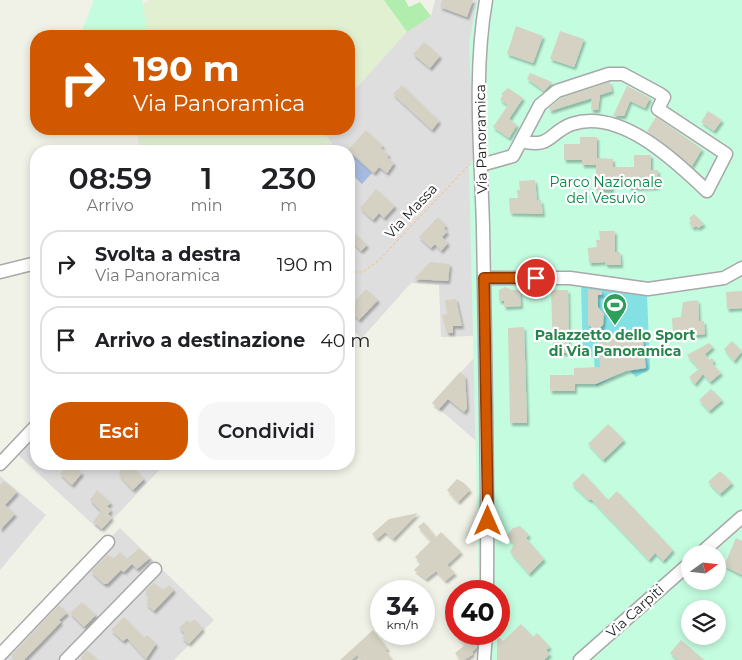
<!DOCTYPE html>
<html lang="it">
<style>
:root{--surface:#fff;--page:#f6f6f6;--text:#202124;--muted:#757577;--line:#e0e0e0;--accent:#d25800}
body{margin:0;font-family:Montserrat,sans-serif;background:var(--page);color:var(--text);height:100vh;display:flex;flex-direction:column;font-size:19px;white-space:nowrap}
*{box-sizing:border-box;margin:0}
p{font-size:16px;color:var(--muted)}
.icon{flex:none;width:28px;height:28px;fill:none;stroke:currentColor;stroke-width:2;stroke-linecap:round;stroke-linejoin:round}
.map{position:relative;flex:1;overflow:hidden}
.sheet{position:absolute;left:30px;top:145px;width:325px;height:325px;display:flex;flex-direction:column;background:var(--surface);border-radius:20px;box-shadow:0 2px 8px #0003}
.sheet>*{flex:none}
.guide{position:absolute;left:30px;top:30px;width:325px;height:105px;border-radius:20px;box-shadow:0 2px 8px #0003;background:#d25800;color:#fff;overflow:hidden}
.needle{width:32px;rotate:75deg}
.buttons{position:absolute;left:681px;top:545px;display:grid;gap:10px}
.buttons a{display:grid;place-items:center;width:45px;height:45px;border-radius:50%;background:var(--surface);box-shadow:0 2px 8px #0003;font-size:25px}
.speed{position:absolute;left:370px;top:580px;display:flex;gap:10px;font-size:25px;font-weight:700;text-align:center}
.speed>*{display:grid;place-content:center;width:65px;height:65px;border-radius:50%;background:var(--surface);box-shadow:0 2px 8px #0003;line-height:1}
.speed small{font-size:12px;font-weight:400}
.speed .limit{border:8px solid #d22;background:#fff;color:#111}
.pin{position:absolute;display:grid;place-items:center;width:42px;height:42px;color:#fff;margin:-21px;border:2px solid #fff;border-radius:50%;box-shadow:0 1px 5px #0007}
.me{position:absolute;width:55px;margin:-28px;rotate:0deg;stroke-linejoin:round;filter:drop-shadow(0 0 4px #0008)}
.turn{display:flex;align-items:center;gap:18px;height:105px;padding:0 20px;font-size:22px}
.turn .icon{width:65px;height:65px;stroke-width:2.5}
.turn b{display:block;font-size:35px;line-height:42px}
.eta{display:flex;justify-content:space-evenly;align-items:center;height:85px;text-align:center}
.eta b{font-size:30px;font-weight:600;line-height:35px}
.primary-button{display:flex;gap:10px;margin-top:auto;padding:10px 20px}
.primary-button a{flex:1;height:58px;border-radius:20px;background:var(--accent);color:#fff;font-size:20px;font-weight:600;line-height:58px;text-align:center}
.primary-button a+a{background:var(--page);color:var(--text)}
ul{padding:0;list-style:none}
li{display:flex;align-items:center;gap:15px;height:68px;margin:0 10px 8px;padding:0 10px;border:2px solid var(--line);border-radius:20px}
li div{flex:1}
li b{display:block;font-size:19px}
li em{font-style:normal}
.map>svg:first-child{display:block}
.residential{fill:#dfdede}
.farmland{fill:#e2f0d2}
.grass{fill:#b1edac}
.park{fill:#c4fce0;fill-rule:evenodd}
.pitch{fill:#83e0e3}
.water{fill:#a6bbe0}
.building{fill:#d5d2c4;filter:url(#shadow)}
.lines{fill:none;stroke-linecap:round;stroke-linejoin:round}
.minor-casing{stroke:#a8a8a8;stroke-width:15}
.path{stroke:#ffb86b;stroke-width:1;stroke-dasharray:2.5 2.5;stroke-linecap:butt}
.minor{stroke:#fff;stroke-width:12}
.route-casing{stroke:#883900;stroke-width:12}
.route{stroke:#d25800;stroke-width:9}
.labels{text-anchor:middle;stroke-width:4.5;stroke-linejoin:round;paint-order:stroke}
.street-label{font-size:14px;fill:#212121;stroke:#fff}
.park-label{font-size:14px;fill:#078647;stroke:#fff}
.leisure-label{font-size:14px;font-weight:bold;fill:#27864d;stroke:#fff}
</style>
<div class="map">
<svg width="742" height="660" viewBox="0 0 742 660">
<defs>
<filter id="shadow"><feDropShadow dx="2" dy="3" stdDeviation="1" flood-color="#0004"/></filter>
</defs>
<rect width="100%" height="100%" fill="#f1f2e7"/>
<g class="residential">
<polygon points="435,0 490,0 481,445 432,403 474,358 473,336 441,337 439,285 411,283 362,338 349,327 349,151 324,151 332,143 320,129 349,129 349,81 356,88 405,33 431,16"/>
<polygon points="36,430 36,464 165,464 101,532 15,452"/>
<polygon points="0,476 46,515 0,570"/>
<polygon points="120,528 214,620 174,660 0,660 0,650"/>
</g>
<g class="farmland">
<polygon points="150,0 384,0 407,32 356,88 349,81 349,36 148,36 142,5"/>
<polygon points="137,129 320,129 332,143 324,151 139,151"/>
</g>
<polygon class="grass" points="384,0 405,0 409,7 420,2 431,16 407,32"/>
<g class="park">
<polygon points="94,0 142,0 148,36 80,36"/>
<path d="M 477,0 L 742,0 L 742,660 L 479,660 L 479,634 L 499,634 L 499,591 L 479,591 L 469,167 L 474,157 L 469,44 ZM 690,554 L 718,554 L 718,581 L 690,581 ZM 690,609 L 718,609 L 718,636 L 690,636 Z"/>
</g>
<polygon class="pitch" points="581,284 647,295 650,369 636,377 629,370 626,371 596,386 594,357 583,357"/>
<polygon class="water" points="349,152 372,173 362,184 349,172"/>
<g class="building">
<polygon points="442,0 473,0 467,17 440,7"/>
<polygon points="516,26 543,36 533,63 507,54"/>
<polygon points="560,31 584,39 574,67 550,59"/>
<polygon points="424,42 440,56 430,68 413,54"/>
<polygon points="530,73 552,82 544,91 527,79"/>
<polygon points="610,82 612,91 600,95 598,110 591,110 592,98 550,111 549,108 561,98"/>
<polygon points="402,85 439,121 432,130 393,94"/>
<polygon points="627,86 650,98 645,108 630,101 624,116 613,116"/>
<polygon points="508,88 523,98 509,119 517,125 509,138 493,127 508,105 500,100 503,95 501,94"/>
<polygon points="708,111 722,120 714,131 701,122"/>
<polygon points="656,117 702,149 692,166 647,131"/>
<polygon points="366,130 383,146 381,148 389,155 387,157 394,163 387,173 379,167 374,173 348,150"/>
<polygon points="580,137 597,137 597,158 613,159 613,167 634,167 634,155 651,155 651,170 658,170 658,187 629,188 629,184 612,184 612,190 596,190 596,165 582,165 582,160 564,160 564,144 580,144"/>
<polygon points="535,180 537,201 541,200 543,214 510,213 509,198 518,198 517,190 520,190 519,181"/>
<polygon points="376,189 395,206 384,218 379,213 373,220 360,208"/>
<polygon points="694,214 704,224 698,228 696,226 693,228 689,223 691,221 689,218"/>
<polygon points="438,217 446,226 444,228 447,232 442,237 448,243 441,251 435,244 431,248 419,237"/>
<polygon points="349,228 367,245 361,251 349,239"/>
<polygon points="599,231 615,231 615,252 620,252 621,265 606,265 605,262 589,263 588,248 597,247 596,240 600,240"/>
<polygon points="430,262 450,264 448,281 414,279"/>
<polygon points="505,287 512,290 520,290 521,306 504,307 504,301 499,301 499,290"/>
<polygon points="366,289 378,300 359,320 349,310 349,307"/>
<polygon points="588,289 602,291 602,295 598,295 598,307 604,314 603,325 597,331 588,325"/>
<polygon points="551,290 568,290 569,353 553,353"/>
<polygon points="742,291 742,308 727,309 726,292"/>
<polygon points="456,299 462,326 453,326 453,333 447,333 442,315 447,314 445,300"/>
<polygon points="698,300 699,321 704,321 705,334 690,336 689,332 673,333 672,318 681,317 683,302"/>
<polygon points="524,327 527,423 510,423 508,328"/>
<polygon points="624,335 630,340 643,339 646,368 626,371 596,384 575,384 575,391 550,391 550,375 574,375 574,368 600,367 597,340"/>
<polygon points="732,341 742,351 734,361 724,349"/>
<polygon points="709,343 713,347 705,354 709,360 712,358 714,361 712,363 721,373 710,382 703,374 695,384 689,377 699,369 687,355"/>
<polygon points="460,372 465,376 467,408 464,412 448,399 439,409 432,403"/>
<polygon points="711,389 722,400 709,411 699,400"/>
<polygon points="608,424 624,440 603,460 588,444"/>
<polygon points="61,464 72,464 82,473 72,485 60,474 65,468"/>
<polygon points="127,464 131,465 144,479 133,490 119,475 121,468"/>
<polygon points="720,471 732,483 720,494 708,482"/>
<polygon points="583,473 608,500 617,491 673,550 663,561 655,553 649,560 591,499 589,500 572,484"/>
<polygon points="457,479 464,483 470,490 458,502 447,490"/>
<polygon points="4,481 17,492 5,505 15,514 0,530 0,485"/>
<polygon points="97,490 111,503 107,506 111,510 108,514 112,518 102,529 93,522 101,511 90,500"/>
<polygon points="418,513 393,539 385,532 377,539 372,534 389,519"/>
<polygon points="424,522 436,537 441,532 461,552 447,565 455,573 445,581 436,571 426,579 414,570 421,563 415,557 431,541 418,527"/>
<polygon points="520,526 529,535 526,538 544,559 529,574 510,552 514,544 506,536 513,528"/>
<polygon points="736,538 742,541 742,575 724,566"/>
<polygon points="139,548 150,558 137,569 132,564 124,572 121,570 107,584 104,584 91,572 108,554 113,559 120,552 127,559"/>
<polygon points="154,583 160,588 165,589 169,585 174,590 154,611 146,604 148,602 146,600 149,597 145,591"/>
<polygon points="82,602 96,615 84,627 70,613"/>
<polygon points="59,605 67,613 59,620 61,622 24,660 15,660 11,656"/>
<polygon points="124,617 144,638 147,635 156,644 146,659 127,638 123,641 111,630"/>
<polygon points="194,619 203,629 189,644 182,638 185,634 179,628 187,620 190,623"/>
<polygon points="521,624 533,637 537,633 550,647 546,650 550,654 544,660 497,660 497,636 503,641"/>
<polygon points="373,630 388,649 385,650 393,660 361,660 357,655 351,660 340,660"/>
<polygon points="455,634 470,634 477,642 477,647 472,652 473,654 464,660 461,660 455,653 465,645"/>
<polygon points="681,640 704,660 678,660 670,653"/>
<polygon points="87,650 98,660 82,660 81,657"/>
</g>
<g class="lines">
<g class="minor-casing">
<g id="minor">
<path d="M 486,0 C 473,74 481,152 483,227 C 485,348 488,470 487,591"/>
<path d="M 481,165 L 513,156 L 540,105 L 557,91 L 609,74 L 623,74 L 660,94 L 664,97 L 658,109 L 726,154 L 707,191 C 675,161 621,108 572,124 C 549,132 552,149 521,141"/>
<polyline points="0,272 36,263"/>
<polyline points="484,278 570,278 648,289 724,278 742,268"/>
<polyline points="0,464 36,426"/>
<polyline points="700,554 742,517"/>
<polyline points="0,655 108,542"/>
<polyline points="66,660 155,569"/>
<polyline points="484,660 486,634"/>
<polyline points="580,660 690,563"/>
</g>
</g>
<polyline class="path" points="349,272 363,272 378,261 470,164"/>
<use href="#minor" class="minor"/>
</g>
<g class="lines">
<g class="route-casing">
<polyline id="route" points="488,521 484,278 536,278"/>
</g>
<use href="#route" class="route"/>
</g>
<defs>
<g id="stadium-pin" transform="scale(1.25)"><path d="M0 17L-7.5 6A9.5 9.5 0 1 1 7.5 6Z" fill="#2e9e5b" stroke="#fff"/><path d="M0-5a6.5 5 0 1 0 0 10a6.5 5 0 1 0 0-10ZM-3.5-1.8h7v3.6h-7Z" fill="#fff"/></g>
</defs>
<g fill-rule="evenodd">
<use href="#stadium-pin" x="615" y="305"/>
</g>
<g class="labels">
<g class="street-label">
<text transform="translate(481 139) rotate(-91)" y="5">Via Panoramica</text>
<text transform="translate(411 211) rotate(-47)" y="5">Via Massa</text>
<text transform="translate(635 611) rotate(-42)" y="5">Via Carpiti</text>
</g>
<g class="park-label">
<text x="606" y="187">Parco Nazionale<tspan x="606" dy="16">del Vesuvio</tspan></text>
</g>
<g class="leisure-label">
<text x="615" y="340">Palazzetto dello Sport<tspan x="615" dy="16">di Via Panoramica</tspan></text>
</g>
</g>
</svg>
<div class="buttons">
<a><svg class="needle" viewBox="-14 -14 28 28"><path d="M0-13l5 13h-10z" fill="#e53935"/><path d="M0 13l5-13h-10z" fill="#757577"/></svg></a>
<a><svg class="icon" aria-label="layers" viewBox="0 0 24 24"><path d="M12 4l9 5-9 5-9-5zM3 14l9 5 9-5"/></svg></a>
</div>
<div class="speed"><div>34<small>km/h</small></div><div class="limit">40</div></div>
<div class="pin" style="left:536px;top:278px;background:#d93025"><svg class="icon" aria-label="arrive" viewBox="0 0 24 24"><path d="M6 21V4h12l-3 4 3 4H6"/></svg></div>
<svg class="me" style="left:488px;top:521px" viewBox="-20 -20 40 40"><path d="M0-17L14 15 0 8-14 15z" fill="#d25800" stroke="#fff" stroke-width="4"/></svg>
<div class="guide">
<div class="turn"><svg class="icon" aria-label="right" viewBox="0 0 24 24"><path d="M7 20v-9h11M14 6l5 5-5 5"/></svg><div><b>190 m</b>Via Panoramica</div></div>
</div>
<section class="sheet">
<div class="eta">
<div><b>08:59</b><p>Arrivo</p></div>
<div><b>1</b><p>min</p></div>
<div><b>230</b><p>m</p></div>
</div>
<ul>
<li><svg class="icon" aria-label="right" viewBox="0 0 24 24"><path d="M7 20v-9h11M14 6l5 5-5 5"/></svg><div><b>Svolta a destra</b><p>Via Panoramica</p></div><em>190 m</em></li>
<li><svg class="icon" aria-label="arrive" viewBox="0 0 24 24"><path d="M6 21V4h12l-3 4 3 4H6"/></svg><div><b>Arrivo a destinazione</b></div><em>40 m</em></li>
</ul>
<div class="primary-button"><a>Esci</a><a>Condividi</a></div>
</section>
</div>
